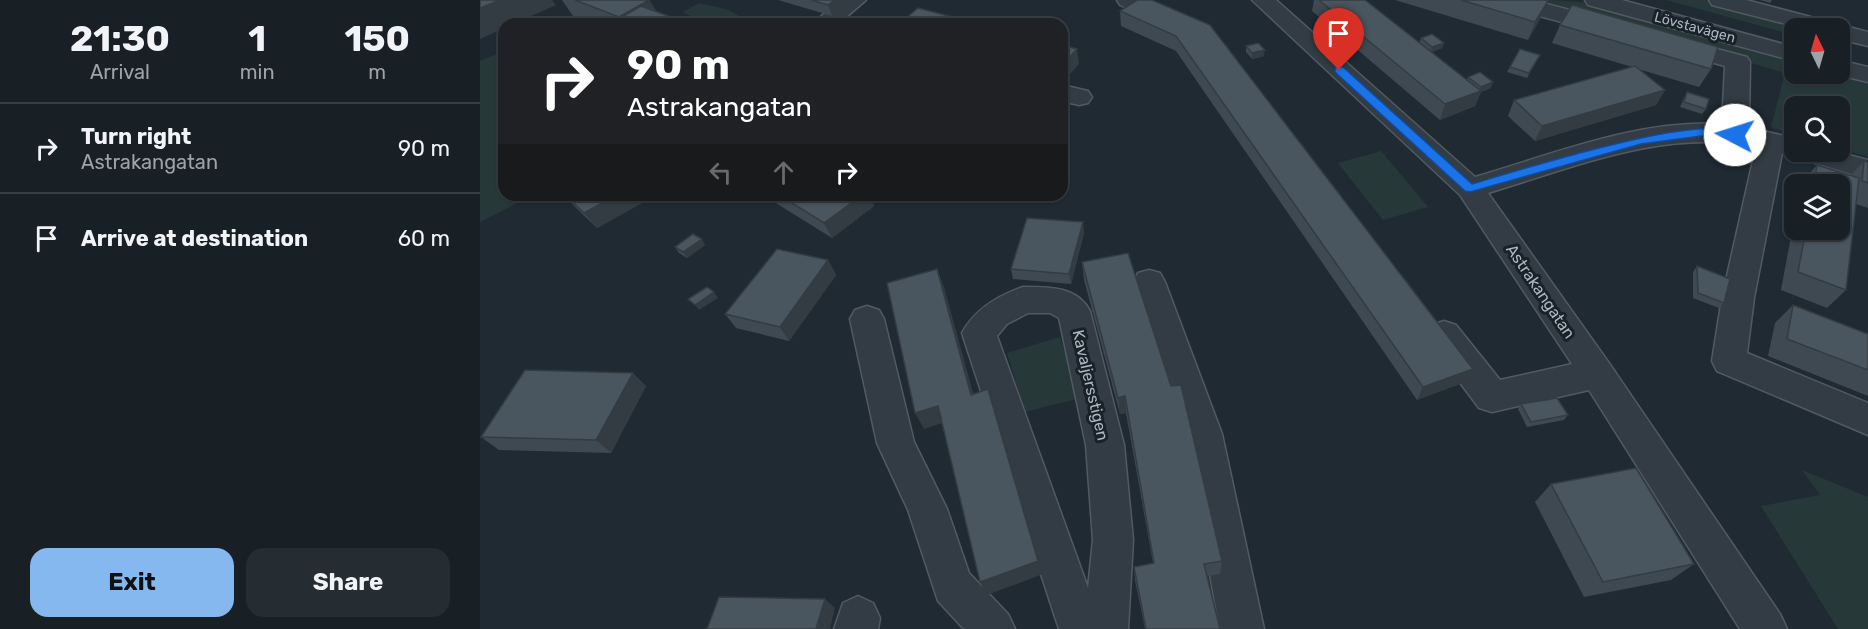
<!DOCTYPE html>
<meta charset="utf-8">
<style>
:root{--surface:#182026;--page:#252d32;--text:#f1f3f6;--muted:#9fa3a7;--line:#363e43;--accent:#85b8ee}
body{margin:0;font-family:Rubik,sans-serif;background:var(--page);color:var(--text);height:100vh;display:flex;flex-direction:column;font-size:22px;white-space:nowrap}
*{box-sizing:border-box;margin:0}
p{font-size:20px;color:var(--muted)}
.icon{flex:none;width:33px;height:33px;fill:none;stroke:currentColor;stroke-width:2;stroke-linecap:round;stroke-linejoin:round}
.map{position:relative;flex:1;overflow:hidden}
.drawer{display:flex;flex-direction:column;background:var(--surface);width:480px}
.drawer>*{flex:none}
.guide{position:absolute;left:18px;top:18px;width:570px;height:183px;border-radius:18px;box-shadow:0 2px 4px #0004,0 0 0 2px var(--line);background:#202124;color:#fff;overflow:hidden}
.needle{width:39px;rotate:355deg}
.controls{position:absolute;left:1304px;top:18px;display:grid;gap:12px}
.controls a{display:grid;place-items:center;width:66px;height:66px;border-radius:12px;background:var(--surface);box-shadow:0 2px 4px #0004,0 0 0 2px var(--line);font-size:30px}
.pin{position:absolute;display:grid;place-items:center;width:51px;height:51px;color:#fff;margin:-62px -26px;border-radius:50% 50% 50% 0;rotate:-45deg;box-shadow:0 0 6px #0007}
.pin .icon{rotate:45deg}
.me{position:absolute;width:66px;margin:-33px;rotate:275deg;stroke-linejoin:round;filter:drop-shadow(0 0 4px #0008)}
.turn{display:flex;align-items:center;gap:21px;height:126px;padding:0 30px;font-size:27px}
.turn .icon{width:78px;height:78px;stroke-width:2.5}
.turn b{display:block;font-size:42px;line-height:51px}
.lanes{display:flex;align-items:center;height:57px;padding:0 30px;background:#0003;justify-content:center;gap:30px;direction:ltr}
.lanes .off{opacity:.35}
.eta{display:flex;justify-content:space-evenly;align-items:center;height:102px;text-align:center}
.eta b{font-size:36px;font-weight:700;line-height:42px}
.cta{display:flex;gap:12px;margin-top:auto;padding:12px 30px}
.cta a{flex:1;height:69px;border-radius:18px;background:var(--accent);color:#111;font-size:24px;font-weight:700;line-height:69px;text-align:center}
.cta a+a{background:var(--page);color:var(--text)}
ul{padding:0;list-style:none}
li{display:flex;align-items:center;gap:18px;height:90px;padding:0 30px;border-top:2px solid var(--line)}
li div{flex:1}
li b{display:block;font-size:22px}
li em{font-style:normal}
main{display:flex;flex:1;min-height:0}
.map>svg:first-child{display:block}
.green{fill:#263938}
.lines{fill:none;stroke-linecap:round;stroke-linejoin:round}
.minor-casing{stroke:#515a62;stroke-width:3}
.minor{fill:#333c44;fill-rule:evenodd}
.wall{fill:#3f4952}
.shaded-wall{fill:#333c42}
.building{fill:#49555f;stroke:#333c42;stroke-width:1.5}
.route{fill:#1a73e8;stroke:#114b97;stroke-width:1.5}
.labels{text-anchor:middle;stroke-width:6;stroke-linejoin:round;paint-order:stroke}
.far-street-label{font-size:14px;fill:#adb7c1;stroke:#192129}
.street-label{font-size:16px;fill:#adb7c1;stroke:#192129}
</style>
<main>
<section class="drawer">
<div class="eta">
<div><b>21:30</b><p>Arrival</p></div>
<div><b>1</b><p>min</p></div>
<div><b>150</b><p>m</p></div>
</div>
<ul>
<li><svg class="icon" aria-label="right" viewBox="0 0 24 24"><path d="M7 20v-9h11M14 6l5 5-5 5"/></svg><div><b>Turn right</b><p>Astrakangatan</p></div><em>90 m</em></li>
<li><svg class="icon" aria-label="arrive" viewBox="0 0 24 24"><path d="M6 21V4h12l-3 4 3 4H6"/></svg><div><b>Arrive at destination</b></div><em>60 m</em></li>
</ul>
<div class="cta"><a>Exit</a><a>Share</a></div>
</section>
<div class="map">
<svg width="1388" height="629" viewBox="0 0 1388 629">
<rect width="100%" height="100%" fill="#202a33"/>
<g class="green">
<polygon points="1068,0 1105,2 1314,61 1314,74 1359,74 1388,81 1388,157 1359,148 1359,106 1314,106 1314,135 1291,127 1305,73 1067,2"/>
<polygon points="1186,0 1227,0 1334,28 1314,28 1314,35"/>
<polygon points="219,3 249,10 268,21 263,24 226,24 203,12"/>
<polygon points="24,51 24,195 53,195 0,222 0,61"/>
<polygon points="901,151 948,207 903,220 858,163"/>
<polygon points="580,337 600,398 545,412 527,353"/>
<polygon points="1322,470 1388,497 1388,629 1358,629 1281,506 1340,495"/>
</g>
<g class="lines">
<g class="minor-casing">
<g id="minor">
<polygon points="361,0 386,0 358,24 332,24"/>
<polygon points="637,0 667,0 704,16 708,21 704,26 696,28 688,26 640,5"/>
<path d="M 772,0 L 796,0 L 995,177 C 1074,154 1159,119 1242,124 L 1245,66 L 1184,49 L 1180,44 L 1184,39 L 1192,37 L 1267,57 L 1270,62 L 1269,128 L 1314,138 L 1314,152 L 1357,152 L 1388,160 L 1388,179 L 1302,153 L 1274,298 L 1267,353 L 1388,403 L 1388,435 L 1237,371 L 1232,361 L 1242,298 L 1276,147 C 1185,128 1095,167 1008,193 L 1129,363 L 1300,614 L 1307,629 L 1260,629 L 1109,390 L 1012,412 L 999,408 L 952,345 L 947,335 L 952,325 L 964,321 L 976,325 L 1020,380 L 1092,364 L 980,195 Z"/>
<polygon points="1015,0 1052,0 1135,22 1139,27 1135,32 1127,34 1018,5"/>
<polygon points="1105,0 1142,0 1314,47 1314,61 1108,5"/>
<polygon points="1229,0 1266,0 1388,32 1388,46 1359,39 1359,28 1322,28 1232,5"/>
<polygon points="1359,60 1388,67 1388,82 1355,74 1359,74"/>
<polygon points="582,85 608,91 612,97 608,103 599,105 582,101"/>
<polygon points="669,270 680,273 685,282 742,434 784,629 740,629 704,434 653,282 658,273"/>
<path d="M 543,287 C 568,287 597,286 610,311 L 644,445 L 653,540 L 648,629 L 579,629 L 482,333 C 495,309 517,296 543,287 ZM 548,313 L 570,313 L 579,318 L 606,445 L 613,540 L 608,588 L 517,336 L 527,324 Z"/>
<polygon points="387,306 399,310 404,319 434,442 467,509 489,573 528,614 535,629 484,629 458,601 428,510 397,443 370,319 375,310"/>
<polygon points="378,596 393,603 400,618 398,629 354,629 363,603"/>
</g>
</g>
<use href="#minor" class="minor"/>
</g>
<g class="wall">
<polygon points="82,0 169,0 176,11 210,24 113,24 93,16"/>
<polygon points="298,0 373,0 352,16"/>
<polygon points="672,0 985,382 937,400 696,51 641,26 640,11"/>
<polygon points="834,0 885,0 939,43 941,38 964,43 962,48 952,52 987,80 988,77 1011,88 1001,92 995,106 960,120 832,11"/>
<polygon points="915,0 1065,0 1060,19 1048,40"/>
<polygon points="1280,0 1292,0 1290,3"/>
<polygon points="1080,25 1231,69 1219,87 1158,69 1185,90 1176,105 1055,141 1028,116 1034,100 1152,67 1072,43"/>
<polygon points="766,46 784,56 772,59 766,52"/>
<polygon points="1060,55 1047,78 1027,72 1030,67"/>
<polygon points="1207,92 1226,109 1222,114 1200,107 1204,98"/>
<polygon points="1384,161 1388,162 1388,208 1376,204 1366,290 1347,308 1301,290 1314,220 1314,230 1359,230 1359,184 1321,184 1321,183 1337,165 1371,175"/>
<polygon points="84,195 176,195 117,228 92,204"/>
<polygon points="283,195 390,195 394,206 352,238"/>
<polygon points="604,233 591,284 533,279 531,269"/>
<polygon points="225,245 207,258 199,253 195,247"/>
<polygon points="348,260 356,275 309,341 256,328 245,314"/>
<polygon points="602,262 742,561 740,574 727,576 740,629 665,629 655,580 654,567 673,563 646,413 640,414 604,280"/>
<polygon points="1217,266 1244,303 1239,308 1213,298 1213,272"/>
<polygon points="1313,305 1388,334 1388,396 1288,356 1295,323"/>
<polygon points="166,386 131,453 19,450 1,437"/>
<polygon points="1041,404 1088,415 1084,420 1047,427 1038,409"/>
<polygon points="1071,484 1214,564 1191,580 1104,597 1055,502"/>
</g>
<g class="shaded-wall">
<polygon points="20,0 72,0 76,5 34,24 24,24 24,28 0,39 0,8"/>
<polygon points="169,0 182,23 144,24 139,17"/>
<polygon points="355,0 373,0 352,16 348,5"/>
<polygon points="1068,1 1060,19 1048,40 1055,22"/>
<polygon points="964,43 962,48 951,52 952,47"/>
<polygon points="597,49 599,64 582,83 582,66"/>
<polygon points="785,50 784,56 772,59 772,53"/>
<polygon points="1013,82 1011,88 1001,92 995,106 960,120 965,104 1000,91 1001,87"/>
<polygon points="1185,90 1176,105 1055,141 1062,126"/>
<polygon points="137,195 176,195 117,228 104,213"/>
<polygon points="382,195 390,195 394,206 352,238 344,223"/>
<polygon points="603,222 604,233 591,284 589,274"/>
<polygon points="222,239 225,245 207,258 203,252"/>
<polygon points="348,260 356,275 309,341 300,327"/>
<polygon points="457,269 464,287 498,411 491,395"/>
<polygon points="234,292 238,298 219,310 215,305"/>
<polygon points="993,369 985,382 937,400 943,387"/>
<polygon points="153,373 166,386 131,453 116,440"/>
<polygon points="508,389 514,406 563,574 507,595 500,582"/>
<polygon points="645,396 646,413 640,414 638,398"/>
<polygon points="458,406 465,422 444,429 435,413"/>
<polygon points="345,599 355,608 350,629 336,629"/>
</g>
<g class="building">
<polygon points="0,0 20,0 0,8"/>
<polygon points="95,0 169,0 139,17"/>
<polygon points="331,0 355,0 348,5"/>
<polygon points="657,0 672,0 730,25 993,369 943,387 696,36 640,11"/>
<polygon points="839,0 885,0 1001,91 965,104"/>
<polygon points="981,0 1065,0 1068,1 1055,22"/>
<polygon points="1092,5 1238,47 1231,69 1080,25"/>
<polygon points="161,6 210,24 131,23"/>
<polygon points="438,8 500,24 419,24"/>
<polygon points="952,34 964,43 952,47 941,38"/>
<polygon points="778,43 785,50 772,53 766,46"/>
<polygon points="582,45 597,49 582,66"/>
<polygon points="1040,49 1060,55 1049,73 1030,67"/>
<polygon points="1155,66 1185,90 1062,126 1034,100"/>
<polygon points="1000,72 1013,82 1001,87 988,77"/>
<polygon points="1207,92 1229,99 1226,109 1204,102"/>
<polygon points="1384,161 1388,162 1388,183 1382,181"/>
<polygon points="1337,165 1379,178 1366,290 1318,272 1326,230 1359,230 1359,184 1334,184"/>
<polygon points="85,195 137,195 104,213"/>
<polygon points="299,195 382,195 344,223"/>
<polygon points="547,218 603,222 589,274 531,269"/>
<polygon points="213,234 222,239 203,252 195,247"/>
<polygon points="297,249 348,260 300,327 245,314"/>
<polygon points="648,253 691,386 701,385 742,561 724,564 740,629 666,629 654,567 674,563 645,396 638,398 602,262"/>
<polygon points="1217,266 1250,279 1244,303 1218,293"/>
<polygon points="457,269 491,395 508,389 558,561 500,582 458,406 435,413 407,283"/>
<polygon points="227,287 234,292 215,305 208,299"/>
<polygon points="1313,305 1388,334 1388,370 1307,339"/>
<polygon points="45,370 153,373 116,440 1,437"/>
<polygon points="1077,398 1088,415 1051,422 1041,404"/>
<polygon points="1156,468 1214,564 1123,582 1071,484"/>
<polygon points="239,597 345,599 336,629 227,629"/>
</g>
<path class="route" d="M 855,67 L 863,67 L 992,184 C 1034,172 1231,108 1261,135 L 1255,139 L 1221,136 L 1161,144 L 990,192 L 985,191 L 855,72 Z"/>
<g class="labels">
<g class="far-street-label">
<text transform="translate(1215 27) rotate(15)" y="5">Lövstavägen</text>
</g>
<g class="street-label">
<text transform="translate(1061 291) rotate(56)" y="6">Astrakangatan</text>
<text transform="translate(611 385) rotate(77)" y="6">Kavaljersstigen</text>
</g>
</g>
</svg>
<div class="controls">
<a><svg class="needle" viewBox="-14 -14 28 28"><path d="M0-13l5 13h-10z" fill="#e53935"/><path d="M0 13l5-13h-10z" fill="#9fa3a7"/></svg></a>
<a><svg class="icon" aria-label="search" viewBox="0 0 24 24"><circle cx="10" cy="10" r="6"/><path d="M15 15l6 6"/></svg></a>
<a><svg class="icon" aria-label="layers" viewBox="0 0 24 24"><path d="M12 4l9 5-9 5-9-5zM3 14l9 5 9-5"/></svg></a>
</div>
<div class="pin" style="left:859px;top:70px;background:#d93025"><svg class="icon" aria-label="arrive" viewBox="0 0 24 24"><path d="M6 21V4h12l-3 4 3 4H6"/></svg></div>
<svg class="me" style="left:1255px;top:135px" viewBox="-20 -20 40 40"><circle r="19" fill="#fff"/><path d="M0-13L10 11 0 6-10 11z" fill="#1a73e8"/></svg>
<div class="guide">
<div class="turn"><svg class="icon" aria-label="right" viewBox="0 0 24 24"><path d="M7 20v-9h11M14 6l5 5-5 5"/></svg><div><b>90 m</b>Astrakangatan</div></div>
<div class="lanes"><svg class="icon off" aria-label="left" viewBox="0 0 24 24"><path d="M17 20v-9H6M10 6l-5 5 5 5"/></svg><svg class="icon off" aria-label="ahead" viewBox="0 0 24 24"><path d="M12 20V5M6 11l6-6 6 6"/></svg><svg class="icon" aria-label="right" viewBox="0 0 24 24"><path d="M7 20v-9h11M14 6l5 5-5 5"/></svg></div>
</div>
</div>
</main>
